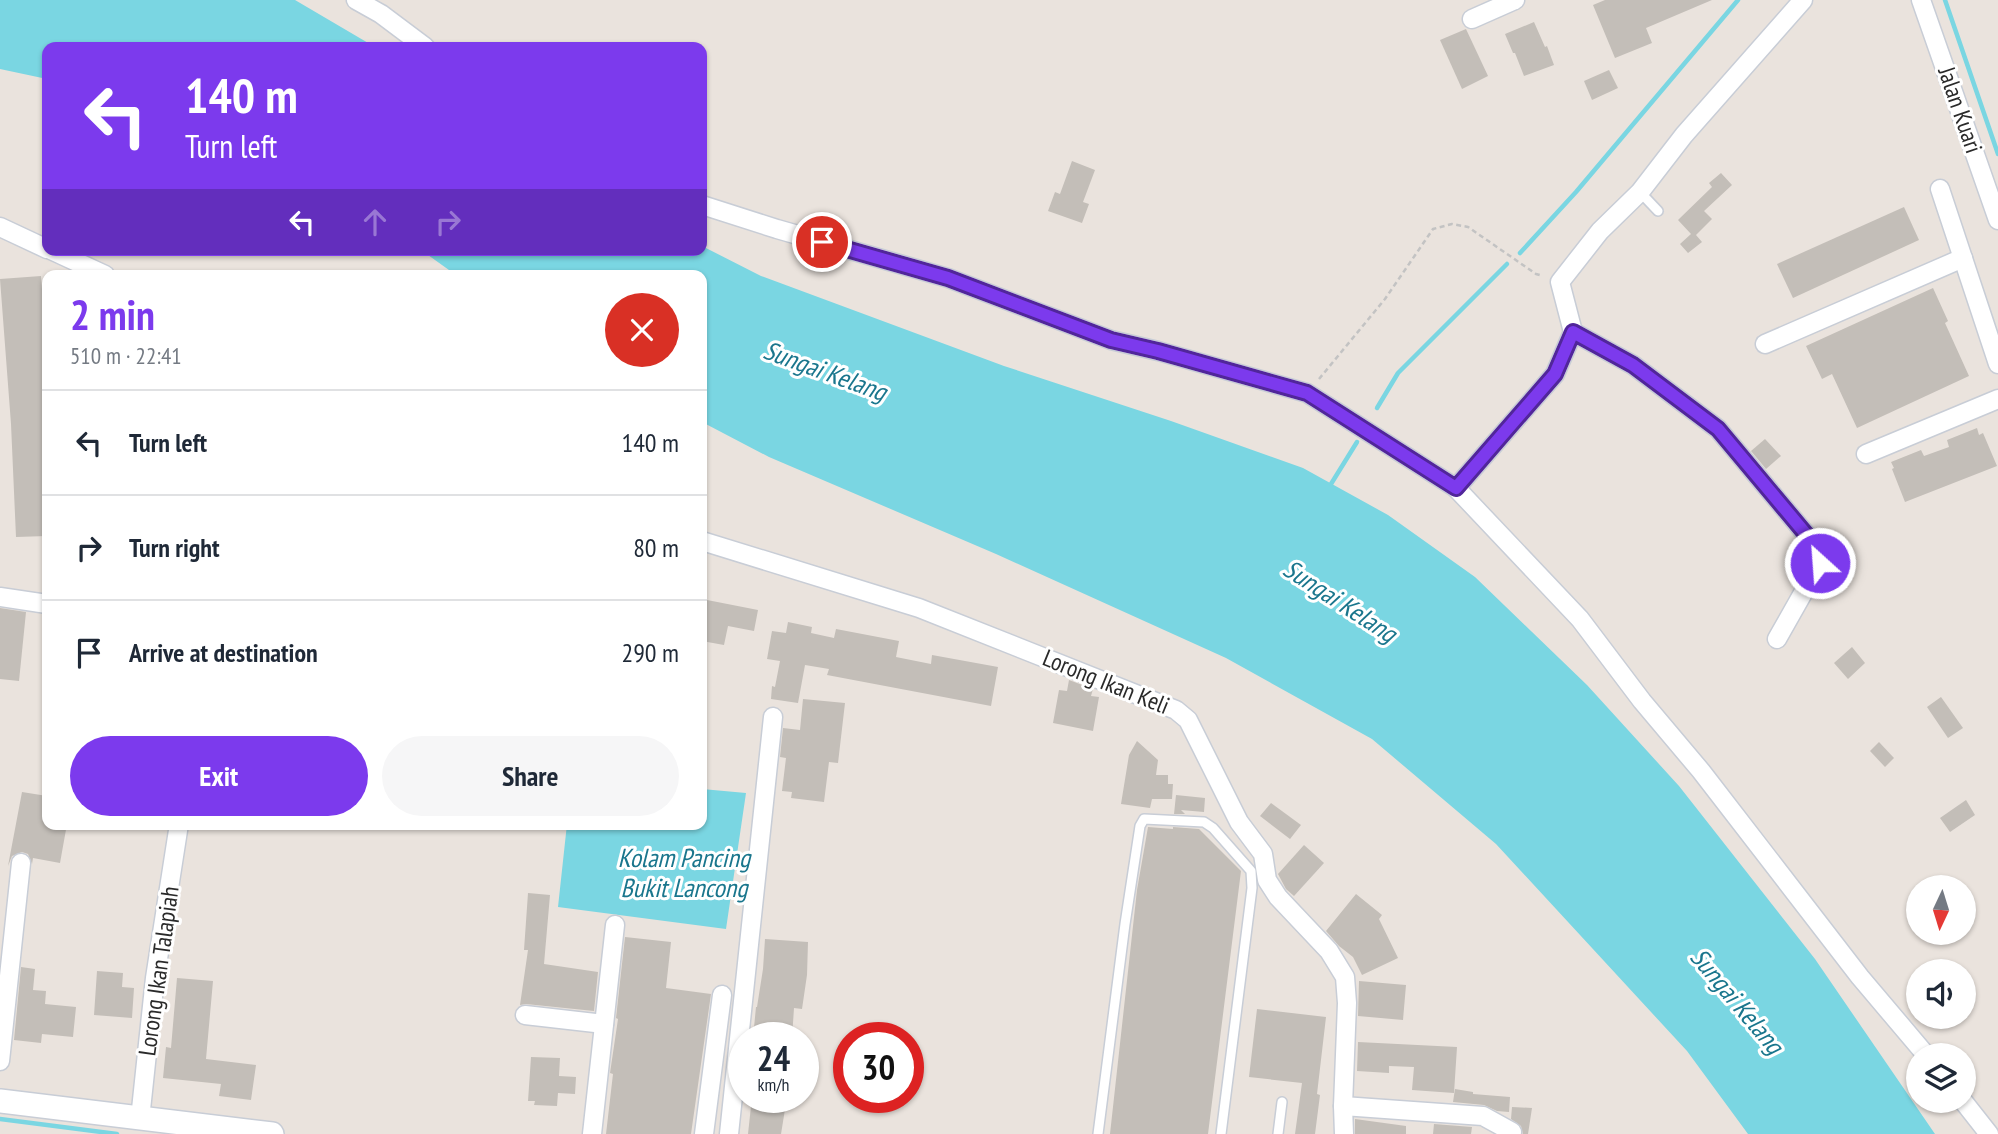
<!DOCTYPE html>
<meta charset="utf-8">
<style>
:root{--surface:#fff;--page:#f6f6f7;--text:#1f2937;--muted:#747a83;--line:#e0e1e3;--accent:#7c3aed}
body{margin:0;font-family:"PT Sans Narrow",sans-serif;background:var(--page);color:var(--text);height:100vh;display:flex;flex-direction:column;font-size:26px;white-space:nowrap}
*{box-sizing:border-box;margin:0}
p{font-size:23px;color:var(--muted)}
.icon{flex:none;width:38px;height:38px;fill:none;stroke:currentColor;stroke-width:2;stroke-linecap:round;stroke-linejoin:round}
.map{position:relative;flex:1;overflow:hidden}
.side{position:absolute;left:42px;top:270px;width:665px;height:560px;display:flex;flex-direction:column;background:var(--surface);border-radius:14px;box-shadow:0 2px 5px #0004}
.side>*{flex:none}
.guide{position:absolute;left:42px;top:42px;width:665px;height:214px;border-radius:14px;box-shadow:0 2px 5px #0004;background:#7c3aed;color:#fff;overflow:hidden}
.needle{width:46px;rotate:184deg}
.fabs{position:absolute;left:1906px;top:875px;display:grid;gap:14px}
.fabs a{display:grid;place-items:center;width:70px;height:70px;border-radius:50%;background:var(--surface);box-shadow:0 2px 5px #0004;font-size:35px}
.speed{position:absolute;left:728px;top:1022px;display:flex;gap:14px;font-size:35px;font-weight:700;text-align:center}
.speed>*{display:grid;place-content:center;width:91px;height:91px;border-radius:50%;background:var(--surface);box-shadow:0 2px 5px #0004;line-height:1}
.speed small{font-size:18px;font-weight:400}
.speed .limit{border:10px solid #d22;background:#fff;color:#111}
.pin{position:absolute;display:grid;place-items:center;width:60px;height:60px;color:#fff;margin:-30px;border:4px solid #fff;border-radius:50%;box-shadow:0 2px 7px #0007}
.me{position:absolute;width:77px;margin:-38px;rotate:334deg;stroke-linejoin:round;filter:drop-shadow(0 0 5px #0008)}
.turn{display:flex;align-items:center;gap:24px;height:147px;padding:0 28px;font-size:32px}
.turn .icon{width:91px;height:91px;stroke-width:2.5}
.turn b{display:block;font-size:49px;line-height:60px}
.lanes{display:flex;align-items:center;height:66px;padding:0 28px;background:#0003;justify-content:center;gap:35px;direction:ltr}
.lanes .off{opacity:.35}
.round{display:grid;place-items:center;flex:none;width:74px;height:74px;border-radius:37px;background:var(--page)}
.head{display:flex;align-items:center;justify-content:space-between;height:119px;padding:0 28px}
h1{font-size:42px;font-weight:700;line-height:52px;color:var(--accent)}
.cta{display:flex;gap:14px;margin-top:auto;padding:14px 28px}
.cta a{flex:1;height:80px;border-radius:42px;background:var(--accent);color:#fff;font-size:28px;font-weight:700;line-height:80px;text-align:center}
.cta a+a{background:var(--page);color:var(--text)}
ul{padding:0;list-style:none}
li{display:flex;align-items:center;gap:21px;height:105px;padding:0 28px;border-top:2px solid var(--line)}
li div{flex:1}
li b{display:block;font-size:26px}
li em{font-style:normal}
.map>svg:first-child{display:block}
.water{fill:#7ad6e2}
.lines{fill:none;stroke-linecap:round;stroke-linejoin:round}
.stream{stroke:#7ad6e2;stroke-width:4.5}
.building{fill:#c3beb8}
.service-casing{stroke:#c8cdd6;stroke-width:12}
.minor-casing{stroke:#c8cdd6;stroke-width:21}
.tertiary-casing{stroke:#c8cdd6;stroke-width:26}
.path{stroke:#c3c3c3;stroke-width:2.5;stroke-dasharray:5 3.5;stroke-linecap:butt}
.service{stroke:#fff;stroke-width:9}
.minor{stroke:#fff;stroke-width:18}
.tertiary{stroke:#fff;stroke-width:23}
.route-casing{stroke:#51269a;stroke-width:18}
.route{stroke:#7c3aed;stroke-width:12}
.labels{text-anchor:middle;stroke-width:6;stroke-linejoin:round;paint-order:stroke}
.street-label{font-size:24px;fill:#2a2a2a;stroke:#fff}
.water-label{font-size:26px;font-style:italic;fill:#1a768d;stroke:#fff}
</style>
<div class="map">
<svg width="1998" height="1134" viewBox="0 0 1998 1134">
<rect width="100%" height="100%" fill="#eae3dd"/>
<g class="water">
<polygon points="0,0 295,0 375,47 47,47 47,79 0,69"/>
<polygon points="702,246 761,276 1004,366 1171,421 1303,468 1388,515 1475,577 1587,685 1679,786 1815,959 1935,1134 1748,1134 1687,1051 1496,844 1372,739 1226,658 996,554 769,457 702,422 702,275 456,275 421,250 702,250"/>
<polygon points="702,789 746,793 726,929 558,907 567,824 702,824"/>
</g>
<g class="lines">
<g class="stream">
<polyline points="1945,0 1998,154"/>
<polyline points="1520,253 1576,192 1738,0"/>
<polyline points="1377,408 1398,373 1507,264"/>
<polyline points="1331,484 1357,442"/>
<polyline points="0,1119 117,1134"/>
</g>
</g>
<g class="building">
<polygon points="1605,0 1712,0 1646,28 1652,43 1615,58 1593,5"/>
<polygon points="1534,22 1545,47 1547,46 1554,65 1524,76 1515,53 1513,53 1505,34"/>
<polygon points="1466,29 1488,76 1462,89 1440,40"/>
<polygon points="1609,70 1618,88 1592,100 1584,81"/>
<polygon points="1072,161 1095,170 1083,202 1089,204 1082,223 1048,211 1055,192 1060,194"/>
<polygon points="1721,173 1732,185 1704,211 1712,219 1696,235 1702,242 1688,253 1680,244 1691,234 1678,220 1712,187 1709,183"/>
<polygon points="1904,207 1919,240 1793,298 1777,264"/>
<polygon points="41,276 47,355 47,536 16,537 11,424 0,279"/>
<polygon points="1933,288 1948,321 1945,323 1969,376 1857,428 1832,374 1822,379 1806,346"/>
<polygon points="1977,428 1979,435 1983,433 1997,466 1905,502 1892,469 1894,468 1891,462 1921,450 1924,456 1949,447 1947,440"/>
<polygon points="1765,439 1781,456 1766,469 1751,451"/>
<polygon points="702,599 758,610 754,631 728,626 724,645 702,641"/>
<polygon points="0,608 26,612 19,681 0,679"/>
<polygon points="788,622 812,627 811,633 834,638 836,629 899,641 896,657 931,664 932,655 998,667 991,706 827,675 829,669 805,665 798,703 771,699 772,686 775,687 780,661 767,659 772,631 786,633"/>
<polygon points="1852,647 1865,663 1848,679 1834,663"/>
<polygon points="1069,680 1093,689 1091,696 1099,697 1093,731 1053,723 1059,690 1067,691"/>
<polygon points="1941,697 1963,728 1948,738 1927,707"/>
<polygon points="803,699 845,703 838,763 829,762 824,802 791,798 792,792 782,791 786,758 780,757 783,728 800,730"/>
<polygon points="1137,741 1158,760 1156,775 1168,775 1168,784 1173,784 1172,799 1152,799 1150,808 1121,804 1129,755"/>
<polygon points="1879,742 1894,758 1885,767 1870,751"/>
<polygon points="22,792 47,796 47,824 67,824 60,863 33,858 32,864 28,854 22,852 12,856 8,866"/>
<polygon points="1176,795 1205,798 1204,812 1181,810 1185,814 1174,814"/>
<polygon points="1966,800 1975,815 1950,832 1940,818"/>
<polygon points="1271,803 1301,825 1290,839 1260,816"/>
<polygon points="1148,827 1173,829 1173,827 1199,829 1241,871 1208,1134 1110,1134 1137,890"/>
<polygon points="1304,845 1324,863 1294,896 1286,889 1278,874"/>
<polygon points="528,893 550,895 544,964 598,972 594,1011 526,1004 520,1005 528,950 524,950"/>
<polygon points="1356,894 1382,915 1379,919 1398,958 1362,975 1353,957 1339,946 1326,931"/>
<polygon points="625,937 671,942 666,988 711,994 691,1134 606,1134 613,1074 610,1073 618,1019 616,1018"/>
<polygon points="765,939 808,942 807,975 802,1009 794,1008 792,1038 753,1038 756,1007 757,1007 763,969"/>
<polygon points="21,967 35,969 33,990 46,991 45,1004 76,1007 73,1037 42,1034 41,1043 14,1040"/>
<polygon points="97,971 123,973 122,987 134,988 132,1018 94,1015"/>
<polygon points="177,978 213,981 206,1059 256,1065 251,1100 219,1096 221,1084 163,1078 166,1047 171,1048"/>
<polygon points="1359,981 1406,985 1403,1020 1358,1016"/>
<polygon points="1257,1009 1326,1017 1317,1094 1320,1095 1315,1134 1295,1134 1302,1083 1249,1077"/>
<polygon points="1358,1042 1457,1047 1454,1093 1412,1090 1414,1067 1389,1066 1389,1073 1357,1071"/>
<polygon points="531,1057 560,1058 559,1076 576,1077 575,1094 558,1093 557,1106 534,1105 535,1101 528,1101"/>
<polygon points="1455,1089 1473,1092 1473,1094 1510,1097 1509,1112 1497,1111 1484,1105 1453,1102"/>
<polygon points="752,1097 787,1097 781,1134 748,1134"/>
<polygon points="1512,1107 1532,1108 1528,1134 1523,1134 1521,1126 1511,1119"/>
<polygon points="1355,1119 1406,1126 1406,1134 1355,1134"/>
<polygon points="1434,1124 1472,1127 1471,1134 1433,1134"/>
</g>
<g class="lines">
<g class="service-casing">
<g id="service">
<polyline points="1640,192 1658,211"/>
<polyline points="1098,1134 1125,924 1140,826 1144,819 1204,822 1213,828 1251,871 1252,888 1221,1134"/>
<polyline points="1278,1134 1282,1102"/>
</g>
</g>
<g class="minor-casing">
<g id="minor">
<polyline points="356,0 381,14 425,47"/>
<polyline points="1921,0 1998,220"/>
<polyline points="1472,19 1515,0"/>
<polyline points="1940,189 1998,364"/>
<polyline points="702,205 777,229 948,278 1111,340 1158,351 1307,393 1456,488 1580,619 1642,701 1701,771 1860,977 1926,1055"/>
<polyline points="0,227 47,249"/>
<polyline points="51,250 105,275"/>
<polyline points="1573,332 1633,365 1718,429 1820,551 1820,563 1777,639"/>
<polyline points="1765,344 1963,258"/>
<polyline points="1866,454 1998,399"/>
<polyline points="1456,488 1555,374 1573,332 1560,282 1600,231 1640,192 1684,135 1803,0"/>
<polyline points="702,541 919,608 1176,710 1188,720 1239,822 1263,854 1267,880 1278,897 1329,951 1345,977 1347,1003 1343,1106 1344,1134"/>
<polyline points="0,597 47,604"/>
<polyline points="525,1015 604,1024"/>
<polyline points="0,1061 21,863"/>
<polyline points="1963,1101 1989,1134"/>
<polyline points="1343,1106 1483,1116 1512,1132"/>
<polyline points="140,1119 155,978 179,824"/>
<polyline points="592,1134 615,925"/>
<polyline points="704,1134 722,995"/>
<polyline points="729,1134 773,717"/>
</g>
</g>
<g class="tertiary-casing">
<polyline id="tertiary" points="0,1101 272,1134"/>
</g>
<polyline class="path" points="1319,379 1385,299 1433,229 1452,224 1468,227 1536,274 1543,276"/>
<use href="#service" class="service"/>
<use href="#minor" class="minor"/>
<use href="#tertiary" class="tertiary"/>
</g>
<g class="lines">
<g class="route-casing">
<polyline id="route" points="822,242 948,278 1111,340 1158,351 1307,393 1456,488 1555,374 1573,332 1633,365 1718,429 1820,551 1820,563"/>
</g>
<use href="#route" class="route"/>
</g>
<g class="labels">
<g class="street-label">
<text transform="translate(1960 110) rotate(71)" y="8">Jalan Kuari</text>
<text transform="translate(1106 682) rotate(22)" y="8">Lorong Ikan Keli</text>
<text transform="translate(159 971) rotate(-82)" y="8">Lorong Ikan Talapiah</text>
</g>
<g class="water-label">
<text transform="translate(825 371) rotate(20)" y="9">Sungai Kelang</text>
<text transform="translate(1340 601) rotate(33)" y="9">Sungai Kelang</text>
<text x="684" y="867">Kolam Pancing<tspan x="684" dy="30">Bukit Lancong</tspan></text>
<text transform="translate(1737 1001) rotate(50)" y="9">Sungai Kelang</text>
</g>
</g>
</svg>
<div class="fabs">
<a><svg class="needle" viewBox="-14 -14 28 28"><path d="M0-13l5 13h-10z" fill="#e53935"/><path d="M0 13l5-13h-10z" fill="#747a83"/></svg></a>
<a><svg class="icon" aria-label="sound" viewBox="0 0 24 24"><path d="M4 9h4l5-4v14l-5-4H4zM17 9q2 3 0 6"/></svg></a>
<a><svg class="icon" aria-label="layers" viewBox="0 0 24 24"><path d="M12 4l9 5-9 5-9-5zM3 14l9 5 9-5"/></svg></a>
</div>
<div class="speed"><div>24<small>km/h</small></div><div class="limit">30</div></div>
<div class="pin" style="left:822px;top:242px;background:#d93025"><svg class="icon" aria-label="arrive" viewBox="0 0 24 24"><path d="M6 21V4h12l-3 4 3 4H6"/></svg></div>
<svg class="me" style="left:1820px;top:563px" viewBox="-20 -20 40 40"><circle r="17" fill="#7c3aed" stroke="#fff" stroke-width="3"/><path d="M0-11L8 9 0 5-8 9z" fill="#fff"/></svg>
<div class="guide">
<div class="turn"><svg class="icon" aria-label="left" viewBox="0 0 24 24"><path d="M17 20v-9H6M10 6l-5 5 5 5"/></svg><div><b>140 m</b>Turn left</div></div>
<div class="lanes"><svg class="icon" aria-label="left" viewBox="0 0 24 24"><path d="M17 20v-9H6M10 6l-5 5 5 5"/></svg><svg class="icon off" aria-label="ahead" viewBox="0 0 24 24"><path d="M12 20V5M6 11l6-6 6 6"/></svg><svg class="icon off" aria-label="right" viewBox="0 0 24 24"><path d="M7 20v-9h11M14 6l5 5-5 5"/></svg></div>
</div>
<section class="side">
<div class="head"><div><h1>2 min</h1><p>510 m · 22:41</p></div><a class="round" style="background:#d93025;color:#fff"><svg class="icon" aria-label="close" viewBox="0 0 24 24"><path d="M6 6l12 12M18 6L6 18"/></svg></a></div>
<ul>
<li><svg class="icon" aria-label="left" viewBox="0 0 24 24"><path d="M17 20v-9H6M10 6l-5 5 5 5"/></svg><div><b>Turn left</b></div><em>140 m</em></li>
<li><svg class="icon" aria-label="right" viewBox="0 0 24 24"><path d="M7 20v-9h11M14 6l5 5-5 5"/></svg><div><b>Turn right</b></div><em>80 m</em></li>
<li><svg class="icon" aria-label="arrive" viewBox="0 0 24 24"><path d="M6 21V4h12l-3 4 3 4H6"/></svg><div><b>Arrive at destination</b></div><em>290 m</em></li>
</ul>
<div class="cta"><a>Exit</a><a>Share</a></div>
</section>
</div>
